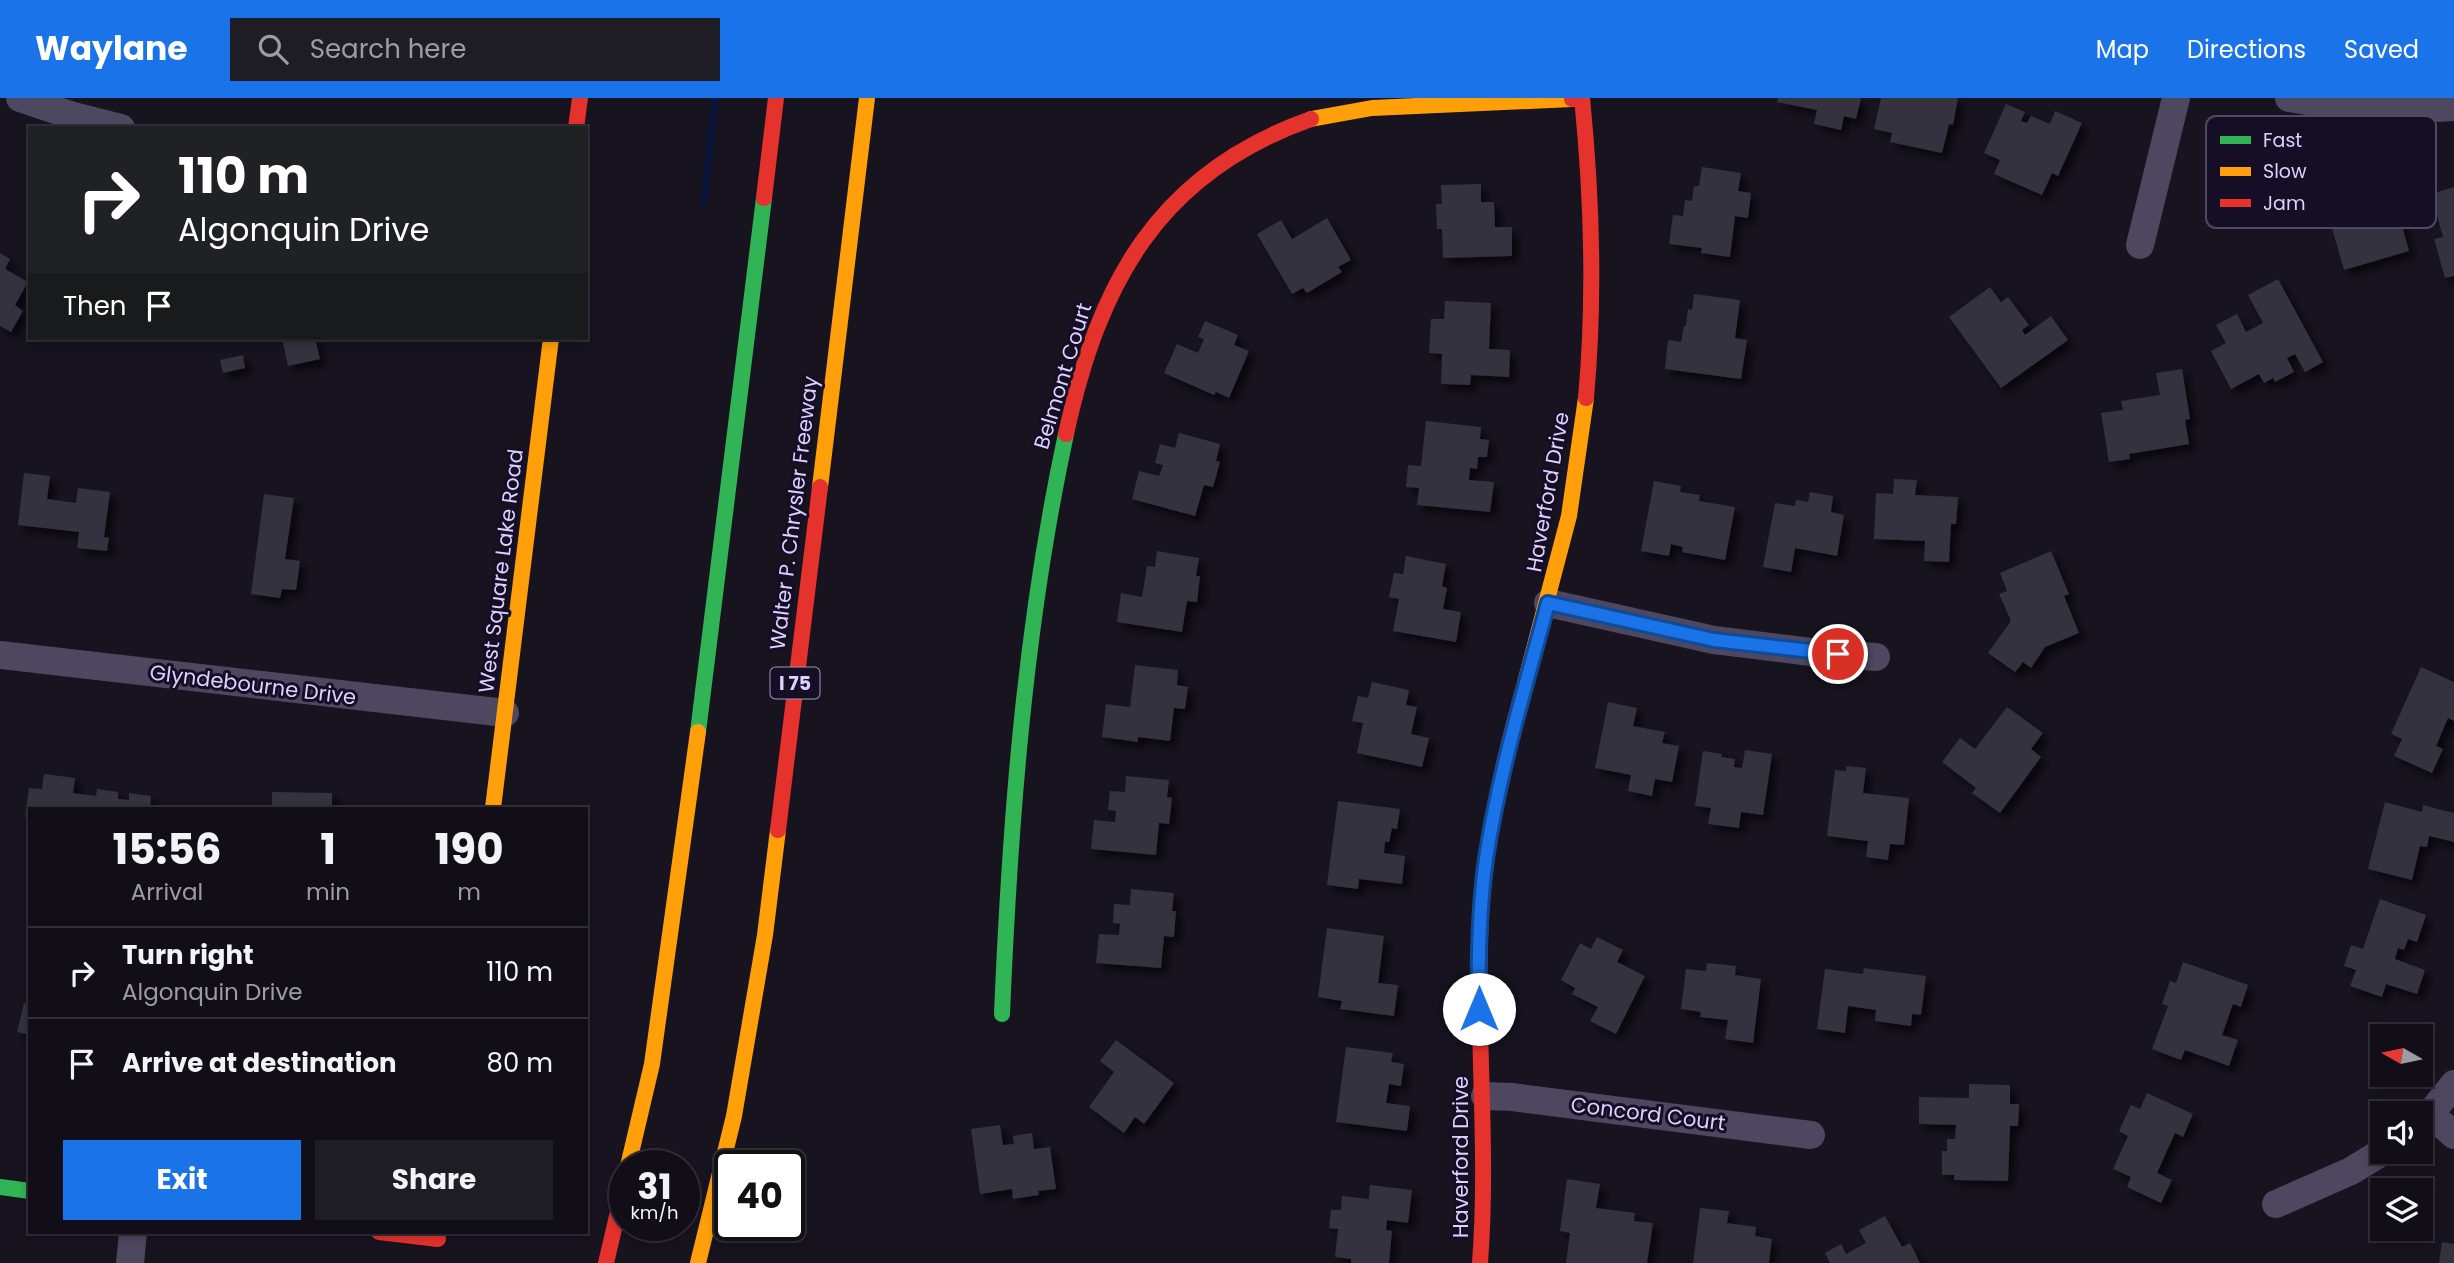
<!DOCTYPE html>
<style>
:root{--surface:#110e17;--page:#1e1c24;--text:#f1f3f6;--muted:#9c9ca1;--line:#302e36;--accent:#1a73e8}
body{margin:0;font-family:Poppins,sans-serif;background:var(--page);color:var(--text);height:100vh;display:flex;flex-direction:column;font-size:26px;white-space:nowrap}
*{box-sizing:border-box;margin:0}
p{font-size:23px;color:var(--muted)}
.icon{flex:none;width:38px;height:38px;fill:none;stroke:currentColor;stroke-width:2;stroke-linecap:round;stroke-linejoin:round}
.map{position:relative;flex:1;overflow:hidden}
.drawer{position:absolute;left:28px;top:709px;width:560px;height:427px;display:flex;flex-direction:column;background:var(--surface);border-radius:0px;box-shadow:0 4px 10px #0003,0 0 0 2px var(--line)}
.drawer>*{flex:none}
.hud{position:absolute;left:28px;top:28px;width:560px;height:214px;border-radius:0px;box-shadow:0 4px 10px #0003,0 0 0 2px var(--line);background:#202124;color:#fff;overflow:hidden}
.needle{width:46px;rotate:279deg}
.fabs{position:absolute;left:2370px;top:926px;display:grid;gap:14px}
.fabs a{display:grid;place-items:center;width:63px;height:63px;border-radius:0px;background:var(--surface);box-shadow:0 4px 10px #0003,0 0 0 2px var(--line);font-size:35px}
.speed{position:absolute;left:609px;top:1052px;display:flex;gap:14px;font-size:35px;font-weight:700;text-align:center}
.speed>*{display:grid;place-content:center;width:91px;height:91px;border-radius:50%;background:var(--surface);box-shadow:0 4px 10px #0003,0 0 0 2px var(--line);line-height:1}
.speed small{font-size:18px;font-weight:400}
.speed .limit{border:4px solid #111;border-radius:10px;background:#fff;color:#111}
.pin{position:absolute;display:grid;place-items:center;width:60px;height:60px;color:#fff;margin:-30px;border:4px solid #fff;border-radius:50%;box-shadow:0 2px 7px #0007}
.me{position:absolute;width:77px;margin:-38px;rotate:0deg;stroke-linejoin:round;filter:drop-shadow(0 0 5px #0008)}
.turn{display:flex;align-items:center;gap:24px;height:147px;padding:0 35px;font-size:32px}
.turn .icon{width:91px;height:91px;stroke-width:2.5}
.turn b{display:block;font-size:49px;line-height:60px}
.then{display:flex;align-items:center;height:66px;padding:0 35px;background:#0003;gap:14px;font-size:26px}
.eta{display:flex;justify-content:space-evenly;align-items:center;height:119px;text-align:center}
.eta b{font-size:42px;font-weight:700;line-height:49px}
.button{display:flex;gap:14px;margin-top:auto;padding:14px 35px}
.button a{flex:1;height:80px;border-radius:0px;background:var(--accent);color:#fff;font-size:28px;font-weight:700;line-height:80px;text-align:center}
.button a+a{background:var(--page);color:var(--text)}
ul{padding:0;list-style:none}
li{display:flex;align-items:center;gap:21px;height:91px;padding:0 35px;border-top:2px solid var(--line)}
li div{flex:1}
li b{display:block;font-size:26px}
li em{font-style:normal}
header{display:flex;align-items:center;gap:42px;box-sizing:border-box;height:98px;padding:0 35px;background:var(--accent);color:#fff}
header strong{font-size:33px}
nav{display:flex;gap:38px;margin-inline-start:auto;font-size:24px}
.search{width:490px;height:63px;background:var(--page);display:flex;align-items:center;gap:18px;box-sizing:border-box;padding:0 24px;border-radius:0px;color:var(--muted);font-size:26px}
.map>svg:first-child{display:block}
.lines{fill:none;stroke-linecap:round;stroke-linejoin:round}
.stream{stroke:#0a153e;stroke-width:7}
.building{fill:#363141;filter:url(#shadow)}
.street{stroke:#4d4760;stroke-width:28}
.fast{stroke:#30b455;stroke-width:16}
.slow{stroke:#ff9f0a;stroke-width:16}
.jam{stroke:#e5322d;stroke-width:16}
.route-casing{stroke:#114b97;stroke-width:18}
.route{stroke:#1a73e8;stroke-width:12}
.labels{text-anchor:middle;stroke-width:6;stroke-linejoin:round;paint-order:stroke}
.shield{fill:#150e24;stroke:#a196bd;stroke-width:2}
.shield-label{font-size:19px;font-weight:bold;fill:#ddd1ff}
.street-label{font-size:21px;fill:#ddd1ff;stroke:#150e24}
.key{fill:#150e24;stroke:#514866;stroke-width:2}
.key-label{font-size:19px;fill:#ddd1ff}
</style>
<header>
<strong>Waylane</strong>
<div class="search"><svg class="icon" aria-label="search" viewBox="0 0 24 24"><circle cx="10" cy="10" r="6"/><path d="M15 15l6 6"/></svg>Search here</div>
<nav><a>Map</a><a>Directions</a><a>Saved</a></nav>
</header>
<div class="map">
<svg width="2454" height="1165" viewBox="0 0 2454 1165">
<defs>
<filter id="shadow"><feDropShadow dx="6" dy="6" stdDeviation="3.5" flood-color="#0009"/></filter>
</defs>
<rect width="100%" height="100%" fill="#17131f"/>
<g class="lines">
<polyline class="stream" points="704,104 715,0"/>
</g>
<g class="building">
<polygon points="1778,0 1861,0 1856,21 1844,18 1841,32 1814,26 1817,12 1777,4"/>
<polygon points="1881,0 1958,0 1953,27 1949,26 1942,55 1890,44 1892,35 1874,31"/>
<polygon points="2006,6 2025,14 2021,23 2027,25 2031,18 2050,26 2055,13 2082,25 2058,78 2052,75 2042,97 1994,76 2000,62 1984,55"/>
<polygon points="1702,69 1741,75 1738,93 1751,95 1748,120 1735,118 1730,159 1701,155 1702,150 1669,146 1673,117 1683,118 1685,102 1692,103 1694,88 1699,88"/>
<polygon points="1481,86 1481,104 1494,104 1495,129 1512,129 1512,158 1443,160 1442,131 1437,131 1436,106 1442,106 1441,87"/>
<polygon points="2454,89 2454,178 2445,180 2434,141 2443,139 2431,96"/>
<polygon points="2353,94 2358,112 2395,102 2409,153 2344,172 2324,102"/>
<polygon points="1327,120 1351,162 1338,169 1342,174 1307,195 1303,190 1292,196 1257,136 1281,122 1292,141"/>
<polygon points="0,155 10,161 5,171 28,184 15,207 23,213 11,234 0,228"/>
<polygon points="2278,181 2323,264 2305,274 2295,256 2287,260 2294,274 2275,284 2273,280 2264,285 2259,276 2231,291 2211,253 2226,245 2216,227 2237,216 2246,234 2263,225 2248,197"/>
<polygon points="1990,189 2001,204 2008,199 2029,227 2022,232 2025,237 2051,218 2068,242 2001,290 1949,219"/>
<polygon points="1694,196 1740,202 1735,240 1747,242 1741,281 1665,271 1668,242 1681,244 1684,228 1686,228 1688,211 1692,212"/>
<polygon points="1445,203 1491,205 1489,251 1510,252 1509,279 1471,277 1470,287 1441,286 1442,256 1429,255 1431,221 1444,221"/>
<polygon points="1205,223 1238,237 1234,247 1249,253 1229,300 1216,294 1214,297 1164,275 1177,246 1198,255 1204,241 1198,239"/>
<polygon points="282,240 315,240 320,261 288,268"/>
<polygon points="243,257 245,270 223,275 220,262"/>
<polygon points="2182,271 2190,321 2185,322 2189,346 2129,356 2130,361 2109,364 2101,315 2123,312 2121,303 2160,297 2156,275"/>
<polygon points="1426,323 1481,329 1480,341 1489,342 1487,359 1478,359 1477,371 1470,370 1469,382 1494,384 1490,414 1417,407 1419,390 1406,389 1408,367 1421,368"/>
<polygon points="1179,335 1220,346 1216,363 1220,364 1213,389 1204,387 1195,418 1132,401 1139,373 1159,378 1163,367 1155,365 1160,346 1175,350"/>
<polygon points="24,375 50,378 47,401 76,405 78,390 110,394 104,439 109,440 107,453 77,450 79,434 18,427"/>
<polygon points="1894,381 1917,382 1915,397 1958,399 1956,426 1951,426 1949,464 1924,463 1925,443 1874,441 1876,395 1893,396"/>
<polygon points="1654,383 1681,388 1680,394 1700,397 1699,403 1735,409 1725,462 1682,454 1683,449 1671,446 1669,458 1641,453"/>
<polygon points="1810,394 1833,398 1831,414 1844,417 1837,458 1795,450 1791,474 1763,469 1775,405 1795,408 1796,402 1808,404"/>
<polygon points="264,396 294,400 285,461 300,463 296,492 282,491 280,500 251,496"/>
<polygon points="1157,453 1199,460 1196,478 1200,478 1197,504 1187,503 1182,534 1117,524 1121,495 1142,499 1147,468 1155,469"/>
<polygon points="2051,453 2069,496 2064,498 2079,535 2045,549 2031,570 2023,564 2015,574 1988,555 2011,523 1999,496 2007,493 2000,475"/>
<polygon points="1406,458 1446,466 1442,488 1447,490 1443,511 1461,514 1456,544 1393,533 1399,501 1389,499 1394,475 1403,476"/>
<polygon points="1135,567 1178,572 1177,587 1188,589 1185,611 1174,610 1170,643 1138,639 1138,644 1102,639 1106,606 1130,609"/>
<polygon points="2421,569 2454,584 2454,623 2448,620 2436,648 2443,651 2432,675 2394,658 2402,641 2391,636"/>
<polygon points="1372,584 1409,592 1406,607 1417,609 1411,636 1429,640 1422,669 1357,655 1363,625 1352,623 1358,598 1368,600"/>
<polygon points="1608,604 1637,610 1633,628 1665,634 1662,645 1679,648 1672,684 1655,681 1652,698 1628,693 1631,677 1595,670"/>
<polygon points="2007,609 2043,635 2031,651 2041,659 2000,715 1972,695 1976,690 1942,664 1960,640 1975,651"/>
<polygon points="1745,652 1772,656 1763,717 1741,714 1739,730 1708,726 1711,710 1695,708 1703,653 1722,656 1721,659 1735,661 1734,669 1742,670"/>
<polygon points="1846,668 1866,670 1863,695 1909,700 1904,747 1890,746 1888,762 1866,759 1868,743 1827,738 1835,672 1846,673"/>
<polygon points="44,676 75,680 73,695 96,698 97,691 118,694 118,701 129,702 129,695 151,698 150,710 30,710 30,719 25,719 29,690 42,691"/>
<polygon points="1126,678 1169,682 1167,699 1172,700 1169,726 1159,725 1156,757 1091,751 1094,722 1115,724 1116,713 1108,712 1110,693 1125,694"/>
<polygon points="272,694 332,695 332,710 272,710"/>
<polygon points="1338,703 1400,711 1397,731 1392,730 1389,744 1385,744 1384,755 1405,758 1402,786 1359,781 1358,791 1327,787"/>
<polygon points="2385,704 2422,714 2423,707 2454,715 2454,744 2429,738 2427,749 2420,748 2412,782 2368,771"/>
<polygon points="1131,791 1174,795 1172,813 1176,813 1174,839 1164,838 1161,870 1096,865 1099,836 1119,837 1120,826 1113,825 1114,806 1130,807"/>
<polygon points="2380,801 2426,817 2417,844 2408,841 2404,852 2398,850 2395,861 2425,872 2417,896 2386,886 2382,899 2350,888 2356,872 2344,868 2351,847 2363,851"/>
<polygon points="1327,830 1384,838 1378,885 1398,887 1394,918 1340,911 1342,903 1318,899"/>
<polygon points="1597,839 1623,852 1617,864 1645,878 1616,936 1590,923 1598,909 1572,896 1575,890 1561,882 1580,845 1591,851"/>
<polygon points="2183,864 2248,887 2241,909 2233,906 2222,937 2238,942 2229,968 2185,952 2181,962 2152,951 2168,908 2162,906 2170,883 2176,885"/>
<polygon points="1707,865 1736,868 1735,877 1761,881 1753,945 1725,941 1728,922 1700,919 1701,914 1681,911 1686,871 1706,873"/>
<polygon points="1864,870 1926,878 1921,917 1912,916 1911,928 1875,923 1876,912 1848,908 1845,935 1817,931 1825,871 1863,876"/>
<polygon points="24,905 30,907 30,937 17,934"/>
<polygon points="1116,942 1174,985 1144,1026 1135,1019 1124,1035 1089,1009 1114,974 1100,963"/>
<polygon points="1346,949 1393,955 1391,964 1404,966 1401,988 1389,986 1386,1005 1410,1008 1407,1033 1336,1024"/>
<polygon points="1969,986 2010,987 2010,1006 2019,1006 2018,1028 2010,1028 2008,1083 1954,1082 1954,1077 1942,1077 1942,1053 1947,1053 1947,1041 1955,1041 1956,1027 1919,1026 1919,999 1969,1000"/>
<polygon points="2147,995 2193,1016 2183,1039 2175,1035 2157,1075 2172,1082 2161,1105 2127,1089 2131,1079 2113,1071 2128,1038 2119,1033 2131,1007 2140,1011"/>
<polygon points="1000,1027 1003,1047 1014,1046 1013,1038 1032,1035 1034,1051 1050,1049 1056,1091 1038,1093 1039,1097 1013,1101 1012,1091 980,1096 971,1031"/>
<polygon points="1567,1081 1600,1086 1596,1110 1635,1115 1634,1123 1653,1125 1647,1165 1566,1165 1570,1135 1560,1133"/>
<polygon points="1370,1087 1412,1092 1408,1125 1387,1122 1386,1132 1392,1133 1389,1165 1351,1165 1351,1161 1335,1159 1338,1131 1329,1130 1331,1112 1341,1112 1342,1098 1369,1101"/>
<polygon points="1700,1110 1729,1113 1727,1125 1756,1129 1755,1138 1772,1141 1769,1165 1693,1165"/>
<polygon points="1885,1118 1902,1149 1910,1145 1920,1165 1830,1165 1825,1155 1841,1146 1846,1156 1866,1145 1859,1132"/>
<polygon points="2442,1144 2454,1146 2454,1165 2439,1165"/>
</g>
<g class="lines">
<g class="street">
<polyline points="20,0 70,17 121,30"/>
<path d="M 2289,0 C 2343,10 2399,13 2454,9"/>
<polyline points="2140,147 2176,0"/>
<polyline points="1548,505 1714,542 1819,555 1876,559"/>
<polyline points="0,557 505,615"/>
<polyline points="1485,998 1512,999 1811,1037"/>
<polyline points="2430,1016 2454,1037"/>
<polyline points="2420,1025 2430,1016 2454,986"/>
<polyline points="2276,1106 2351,1073 2382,1054"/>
<polyline points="130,1165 133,1134"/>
</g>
<g class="fast">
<polyline points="698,634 764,100"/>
<path d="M 1002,916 C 1010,722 1025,526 1066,336"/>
<polyline points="0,1089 30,1093"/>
</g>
<g class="slow">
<polyline points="1311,21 1372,10 1572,1"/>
<polyline points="820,389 867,0"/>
<polyline points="1525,585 1569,418 1586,300"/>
<polyline points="493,710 551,240"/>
<polyline points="628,1068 652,966 698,634"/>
<polyline points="698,1165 734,1018 765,837 778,732"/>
</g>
<g class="jam">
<path d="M 1572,1 L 1582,0 C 1592,100 1595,200 1586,300"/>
<polyline points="576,30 580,0"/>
<polyline points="764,100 776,0"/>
<path d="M 1066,336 C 1099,185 1158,75 1311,21"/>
<polyline points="778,732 820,389"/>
<polyline points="379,1134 438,1141"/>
<polyline points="606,1165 625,1084"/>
<path d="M 1480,1165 C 1489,1048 1475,931 1481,815 C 1486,737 1504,660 1525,585"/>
</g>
</g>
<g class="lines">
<g class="route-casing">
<path id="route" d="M 1479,911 C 1478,861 1479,810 1486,761 C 1499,674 1525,590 1548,505 L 1714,542 L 1838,556"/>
</g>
<use href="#route" class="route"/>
</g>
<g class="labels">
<rect class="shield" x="770.5" y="569.5" width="49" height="31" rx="5"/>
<g class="shield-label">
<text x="795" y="592">I 75</text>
</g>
<g class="street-label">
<text transform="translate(1063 278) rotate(-73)" y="7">Belmont Court</text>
<text transform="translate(1548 394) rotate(-80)" y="7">Haverford Drive</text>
<text transform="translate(794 415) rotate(-83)" y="7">Walter P. Chrysler Freeway</text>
<text transform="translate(501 473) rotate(-83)" y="7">West Square Lake Road</text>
<text transform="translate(253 587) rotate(7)" y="7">Glyndebourne Drive</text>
<text transform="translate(1648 1016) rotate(7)" y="7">Concord Court</text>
<text transform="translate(1461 1059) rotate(-90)" y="7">Haverford Drive</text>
</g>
</g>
<rect x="2206" y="18" width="230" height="112" rx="10" class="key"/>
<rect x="2220" y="38" width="31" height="8" fill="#30b455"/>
<rect x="2220" y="69" width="31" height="9" fill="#ff9f0a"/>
<rect x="2220" y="101" width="31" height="8" fill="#e5322d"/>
<g class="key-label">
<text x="2263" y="49">Fast</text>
<text x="2263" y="80">Slow</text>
<text x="2263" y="112">Jam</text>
</g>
</svg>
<div class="fabs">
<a><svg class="needle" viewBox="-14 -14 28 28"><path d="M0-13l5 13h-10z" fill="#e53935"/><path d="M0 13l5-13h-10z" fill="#9c9ca1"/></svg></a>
<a><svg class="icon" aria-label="sound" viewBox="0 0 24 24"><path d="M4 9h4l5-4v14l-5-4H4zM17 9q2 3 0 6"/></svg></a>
<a><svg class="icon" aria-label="layers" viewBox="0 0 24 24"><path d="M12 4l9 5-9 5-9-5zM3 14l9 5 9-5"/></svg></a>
</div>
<div class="speed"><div>31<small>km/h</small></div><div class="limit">40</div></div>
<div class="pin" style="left:1838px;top:556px;background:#d93025"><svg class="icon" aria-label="arrive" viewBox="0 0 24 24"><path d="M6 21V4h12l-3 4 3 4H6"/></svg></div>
<svg class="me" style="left:1479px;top:911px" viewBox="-20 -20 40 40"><circle r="19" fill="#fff"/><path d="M0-13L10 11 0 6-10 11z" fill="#1a73e8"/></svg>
<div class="hud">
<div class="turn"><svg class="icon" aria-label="right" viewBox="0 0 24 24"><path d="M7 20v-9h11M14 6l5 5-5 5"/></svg><div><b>110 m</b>Algonquin Drive</div></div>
<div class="then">Then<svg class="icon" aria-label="arrive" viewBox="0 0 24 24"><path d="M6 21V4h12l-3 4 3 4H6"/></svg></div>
</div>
<section class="drawer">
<div class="eta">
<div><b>15:56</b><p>Arrival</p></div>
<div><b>1</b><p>min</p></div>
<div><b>190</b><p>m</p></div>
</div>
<ul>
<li><svg class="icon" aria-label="right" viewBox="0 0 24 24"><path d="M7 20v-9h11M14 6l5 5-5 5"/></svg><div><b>Turn right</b><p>Algonquin Drive</p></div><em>110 m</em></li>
<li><svg class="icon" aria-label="arrive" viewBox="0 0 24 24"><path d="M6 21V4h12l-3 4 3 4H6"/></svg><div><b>Arrive at destination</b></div><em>80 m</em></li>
</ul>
<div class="button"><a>Exit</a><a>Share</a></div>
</section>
</div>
